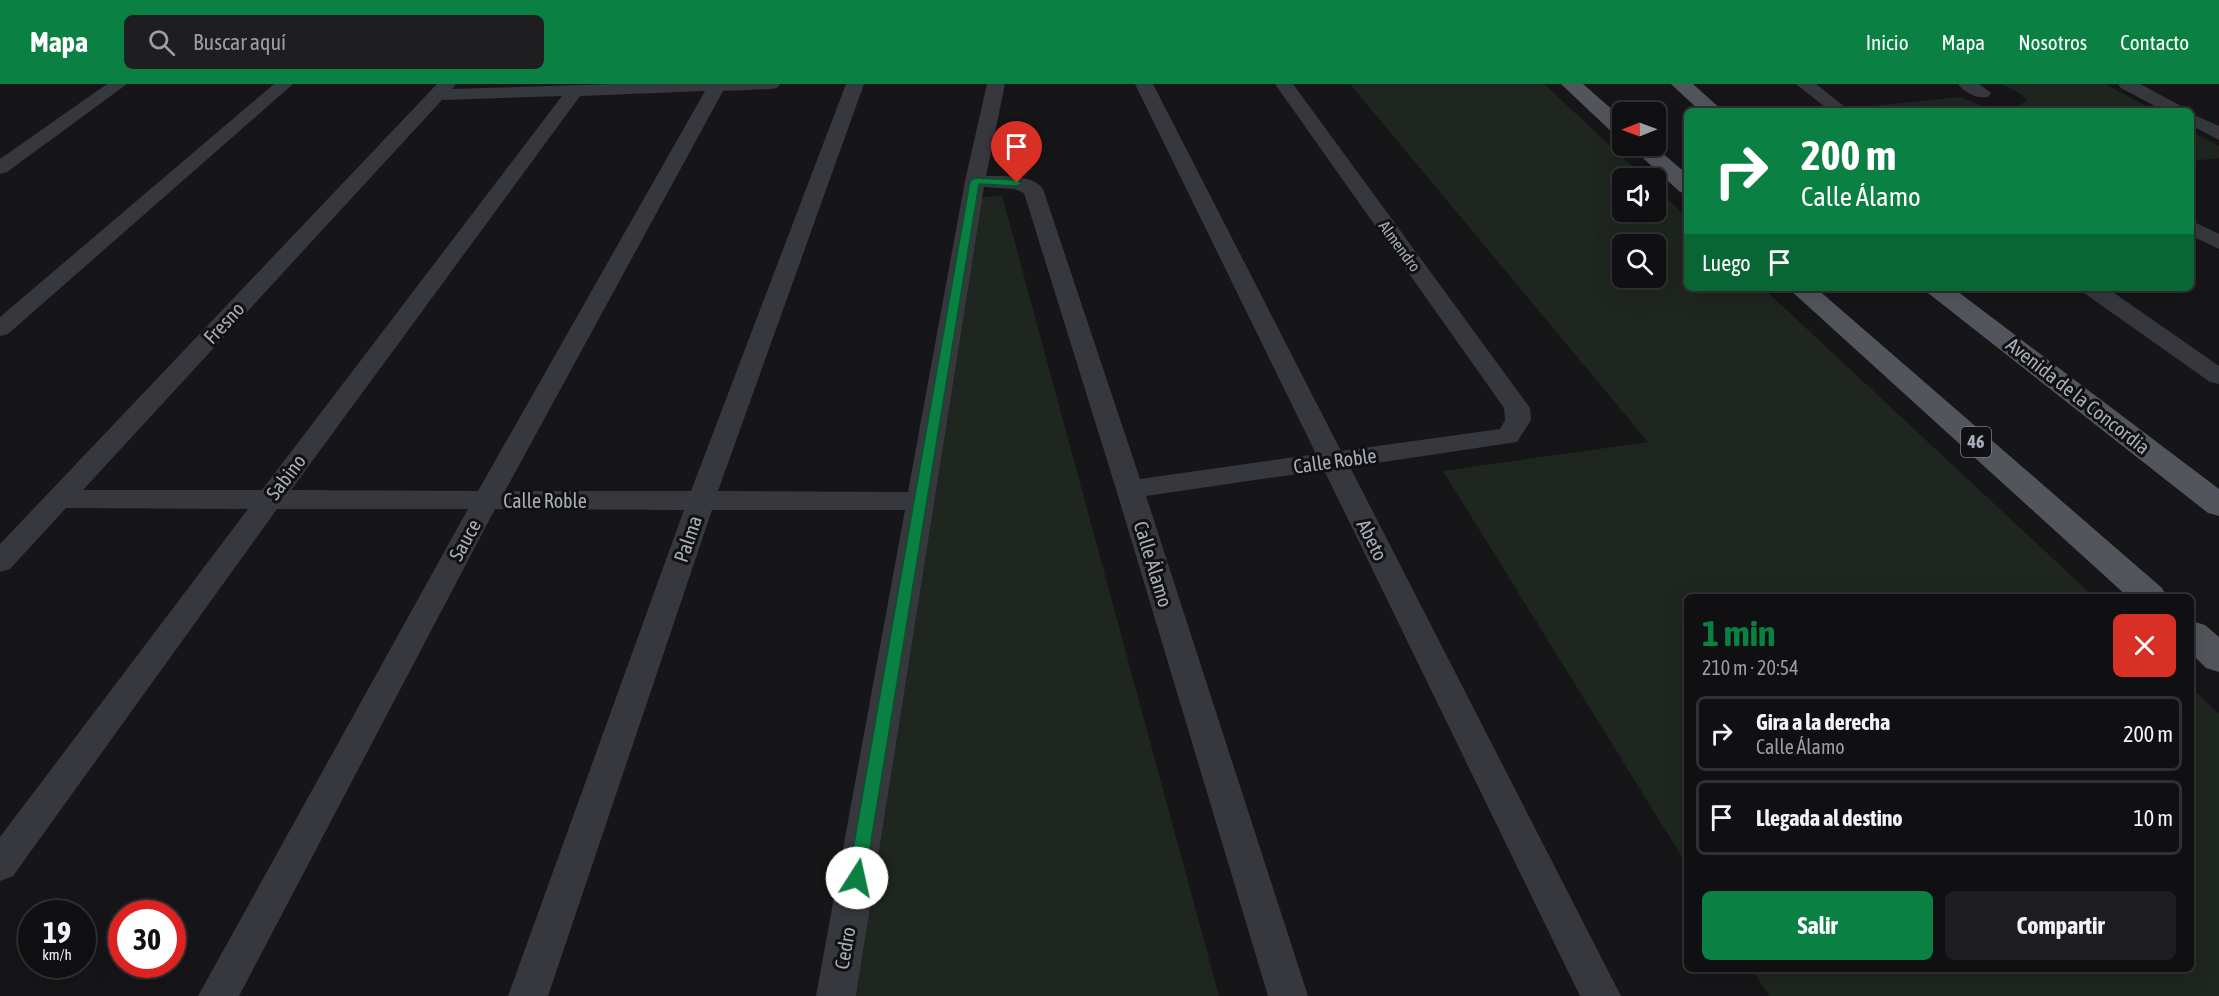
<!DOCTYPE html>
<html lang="es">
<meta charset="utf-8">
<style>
:root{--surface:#101012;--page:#1e1e20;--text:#f1f3f6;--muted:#9c9d9f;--line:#303032;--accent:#0b8043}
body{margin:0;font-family:"Asap Condensed",sans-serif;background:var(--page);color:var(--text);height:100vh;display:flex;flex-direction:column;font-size:22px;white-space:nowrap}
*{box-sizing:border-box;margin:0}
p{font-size:20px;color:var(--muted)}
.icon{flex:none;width:33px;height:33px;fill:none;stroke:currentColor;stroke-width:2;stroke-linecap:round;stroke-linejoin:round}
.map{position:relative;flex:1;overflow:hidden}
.panel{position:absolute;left:1684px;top:510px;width:510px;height:378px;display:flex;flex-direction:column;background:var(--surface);border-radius:9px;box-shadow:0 6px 24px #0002,0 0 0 2px var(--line)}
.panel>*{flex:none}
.guide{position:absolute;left:1684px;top:24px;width:510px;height:183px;border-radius:9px;box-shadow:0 6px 24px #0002,0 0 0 2px var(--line);background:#0b8043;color:#fff;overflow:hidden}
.needle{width:39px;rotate:269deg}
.controls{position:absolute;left:1612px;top:18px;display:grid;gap:12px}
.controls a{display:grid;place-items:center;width:54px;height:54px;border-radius:9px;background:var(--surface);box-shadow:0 6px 24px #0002,0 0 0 2px var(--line);font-size:30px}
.speed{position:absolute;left:18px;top:816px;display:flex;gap:12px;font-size:30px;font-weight:700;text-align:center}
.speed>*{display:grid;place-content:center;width:78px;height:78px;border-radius:50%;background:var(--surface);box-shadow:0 6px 24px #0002,0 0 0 2px var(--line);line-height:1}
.speed small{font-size:15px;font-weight:400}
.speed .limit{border:9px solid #d22;background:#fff;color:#111}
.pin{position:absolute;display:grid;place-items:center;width:51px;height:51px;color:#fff;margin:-62px -26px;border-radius:50% 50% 50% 0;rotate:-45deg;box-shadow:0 0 6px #0007}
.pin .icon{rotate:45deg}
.me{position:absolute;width:66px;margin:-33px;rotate:10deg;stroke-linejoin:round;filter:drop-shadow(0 0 4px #0008)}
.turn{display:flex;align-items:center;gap:21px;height:126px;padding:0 18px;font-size:27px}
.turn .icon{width:78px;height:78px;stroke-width:2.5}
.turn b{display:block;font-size:42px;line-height:51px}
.then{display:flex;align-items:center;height:57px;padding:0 18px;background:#0003;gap:12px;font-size:22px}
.round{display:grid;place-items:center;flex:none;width:63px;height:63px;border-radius:9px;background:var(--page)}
.summary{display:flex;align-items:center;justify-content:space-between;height:102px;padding:0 18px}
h1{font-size:36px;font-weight:700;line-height:45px;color:var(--accent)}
.action{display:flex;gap:12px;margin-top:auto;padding:12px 18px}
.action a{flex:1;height:69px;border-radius:9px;background:var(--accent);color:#fff;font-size:24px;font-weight:700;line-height:69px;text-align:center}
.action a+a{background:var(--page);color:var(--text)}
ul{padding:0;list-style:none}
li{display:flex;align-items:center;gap:18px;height:75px;margin:0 12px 9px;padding:0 6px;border:3px solid var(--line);border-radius:9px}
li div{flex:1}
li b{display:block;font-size:22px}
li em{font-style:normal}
header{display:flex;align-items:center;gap:36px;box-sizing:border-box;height:84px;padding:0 30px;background:var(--accent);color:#fff}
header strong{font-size:28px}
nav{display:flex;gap:33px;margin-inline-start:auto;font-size:21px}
.search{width:420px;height:54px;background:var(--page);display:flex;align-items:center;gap:15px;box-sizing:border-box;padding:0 21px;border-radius:9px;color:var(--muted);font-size:22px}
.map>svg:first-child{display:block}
.green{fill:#1e261f;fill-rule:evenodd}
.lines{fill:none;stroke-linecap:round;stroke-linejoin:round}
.street{fill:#37383d;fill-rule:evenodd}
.primary{fill:#53555c;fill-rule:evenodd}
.route{fill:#0b8043;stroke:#07532c;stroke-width:1.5}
.labels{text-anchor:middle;stroke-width:6;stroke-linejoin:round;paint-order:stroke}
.far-street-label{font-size:16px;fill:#a8adb8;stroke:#111113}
.shield{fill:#111113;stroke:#7b7e86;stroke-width:1.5}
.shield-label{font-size:18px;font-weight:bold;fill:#a8adb8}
.street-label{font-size:20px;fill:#a8adb8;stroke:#111113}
</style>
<header>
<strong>Mapa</strong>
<div class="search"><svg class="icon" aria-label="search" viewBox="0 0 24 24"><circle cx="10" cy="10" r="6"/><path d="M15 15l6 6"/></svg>Buscar aquí</div>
<nav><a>Inicio</a><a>Mapa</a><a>Nosotros</a><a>Contacto</a></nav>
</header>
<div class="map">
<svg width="2219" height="912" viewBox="0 0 2219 912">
<rect width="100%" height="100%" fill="#161618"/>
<g class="green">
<path d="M 1350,0 L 1544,0 L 1645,94 L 1623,94 L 1623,128 L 1656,128 L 1656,104 L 1687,134 L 1688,204 L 1763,204 L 2094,513 L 1688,513 L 1687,781 L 1443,387 L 1648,358 ZM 1623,160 L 1656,160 L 1656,194 L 1623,194 Z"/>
<polygon points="2001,0 2105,0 2155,27 1866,27 1861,23 1960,13 1983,22 2003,26 2019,22 2027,16 2021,10"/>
<polygon points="2192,47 2219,62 2219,74 2192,77"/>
<polygon points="1002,111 1219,912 856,912 979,114"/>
<polygon points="2192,604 2219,630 2219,912 1769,912 1752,885 2192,885"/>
</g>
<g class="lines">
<g class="street">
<polygon points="107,0 127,0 7,88 0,90 0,75"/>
<polygon points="274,0 293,0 8,250 0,252 0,233"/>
<path d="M 437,0 L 456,0 L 452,5 L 611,0 L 780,0 L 777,4 L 771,5 L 723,7 L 505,407 L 691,407 L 846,0 L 864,0 L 718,407 L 908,408 L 965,97 L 987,0 L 1005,0 L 986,92 C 1002,92 1032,90 1043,105 L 1140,395 L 1316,370 L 1135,0 L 1153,0 L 1341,367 L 1500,345 L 1505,336 L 1504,324 L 1275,0 L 1293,0 L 1530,324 L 1531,336 L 1517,358 L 1350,383 L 1621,912 L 1580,912 L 1324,386 L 1146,412 L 1308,912 L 1268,912 L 1116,405 L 1024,109 L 1014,105 L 984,103 L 856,912 L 816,912 L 905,426 L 712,426 L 548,912 L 508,912 L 684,426 L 495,425 L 239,912 L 198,912 L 468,425 L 277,425 L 13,792 L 0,797 L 0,753 L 248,425 L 66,424 L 10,485 L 0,488 L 0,460 ZM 705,7 L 478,407 L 291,406 L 580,12 ZM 562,12 L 262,406 L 83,406 L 442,16 Z"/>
<polygon points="1796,0 1816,0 1850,27 1830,27"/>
<path d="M 1958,0 L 1979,0 L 1991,9 L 1988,13 C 1977,15 1965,9 1958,0 Z"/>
<polygon points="2118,0 2140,0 2183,23 2186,27 2164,27 2121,4"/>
<polygon points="2192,30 2219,42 2219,56 2192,42"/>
<polygon points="2192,137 2219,150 2219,165 2192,152"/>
<polygon points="2081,204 2107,204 2219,282 2219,300 2210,298 2084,209"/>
</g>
<g class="primary">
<polygon points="1561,0 1583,0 1623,35 1623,52 1615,51"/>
<polygon points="1671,0 1693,0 1723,27 1700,27"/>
<polygon points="1630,62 1654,62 1688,91 1688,110 1680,108"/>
<polygon points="1788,204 1816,204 2162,504 2167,513 2128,513"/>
<polygon points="1924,204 1953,204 2219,405 2219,432 2208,429 1928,209"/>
<polygon points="2192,537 2205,541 2219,553 2219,588 2206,584 2192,570"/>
</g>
</g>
<polygon class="route" points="975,94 1017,96 1022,99 1017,102 979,100 865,794 863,800 857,802 850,800 848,794 970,97"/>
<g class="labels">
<g class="far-street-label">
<text transform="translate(1400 162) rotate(54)" y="6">Almendro</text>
</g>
<rect class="shield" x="1961" y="343" width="30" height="30" rx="4.5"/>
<g class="shield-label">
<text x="1976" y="364">46</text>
</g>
<g class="street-label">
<text transform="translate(224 239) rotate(-47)" y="7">Fresno</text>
<text transform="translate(2078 312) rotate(38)" y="7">Avenida de la Concordia</text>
<text transform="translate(1335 377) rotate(-8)" y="7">Calle Roble</text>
<text transform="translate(286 393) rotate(-53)" y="7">Sabino</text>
<text x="545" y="424">Calle Roble</text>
<text transform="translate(688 455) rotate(-71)" y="7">Palma</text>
<text transform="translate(465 456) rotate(-61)" y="7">Sauce</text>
<text transform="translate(1372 456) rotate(63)" y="7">Abeto</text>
<text transform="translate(1153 480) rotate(73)" y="7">Calle Álamo</text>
<text transform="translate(845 864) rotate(-80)" y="7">Cedro</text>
</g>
</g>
</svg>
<div class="controls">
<a><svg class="needle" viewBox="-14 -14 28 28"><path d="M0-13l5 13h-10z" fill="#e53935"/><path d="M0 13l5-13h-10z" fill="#9c9d9f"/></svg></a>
<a><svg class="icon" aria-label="sound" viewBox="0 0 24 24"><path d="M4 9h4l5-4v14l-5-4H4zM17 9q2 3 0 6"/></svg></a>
<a><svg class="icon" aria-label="search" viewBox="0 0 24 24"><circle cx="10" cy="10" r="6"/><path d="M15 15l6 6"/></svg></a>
</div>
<div class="speed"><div>19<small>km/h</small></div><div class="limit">30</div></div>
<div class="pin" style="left:1017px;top:99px;background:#d93025"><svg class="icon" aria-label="arrive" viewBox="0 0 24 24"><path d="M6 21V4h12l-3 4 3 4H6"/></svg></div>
<svg class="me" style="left:857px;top:794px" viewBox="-20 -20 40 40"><circle r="19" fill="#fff"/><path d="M0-13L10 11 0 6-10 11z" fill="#0b8043"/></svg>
<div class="guide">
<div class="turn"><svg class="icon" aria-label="right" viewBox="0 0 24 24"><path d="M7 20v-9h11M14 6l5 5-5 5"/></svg><div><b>200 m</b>Calle Álamo</div></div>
<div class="then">Luego<svg class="icon" aria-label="arrive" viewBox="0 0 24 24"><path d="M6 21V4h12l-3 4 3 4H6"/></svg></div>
</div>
<section class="panel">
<div class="summary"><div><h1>1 min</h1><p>210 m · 20:54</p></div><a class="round" style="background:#d93025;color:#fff"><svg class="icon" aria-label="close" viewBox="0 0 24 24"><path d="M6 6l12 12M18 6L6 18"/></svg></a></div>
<ul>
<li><svg class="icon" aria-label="right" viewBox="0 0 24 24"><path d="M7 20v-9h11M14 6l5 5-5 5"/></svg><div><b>Gira a la derecha</b><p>Calle Álamo</p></div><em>200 m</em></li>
<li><svg class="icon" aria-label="arrive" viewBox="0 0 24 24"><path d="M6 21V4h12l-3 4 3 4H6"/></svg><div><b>Llegada al destino</b></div><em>10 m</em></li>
</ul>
<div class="action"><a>Salir</a><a>Compartir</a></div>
</section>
</div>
